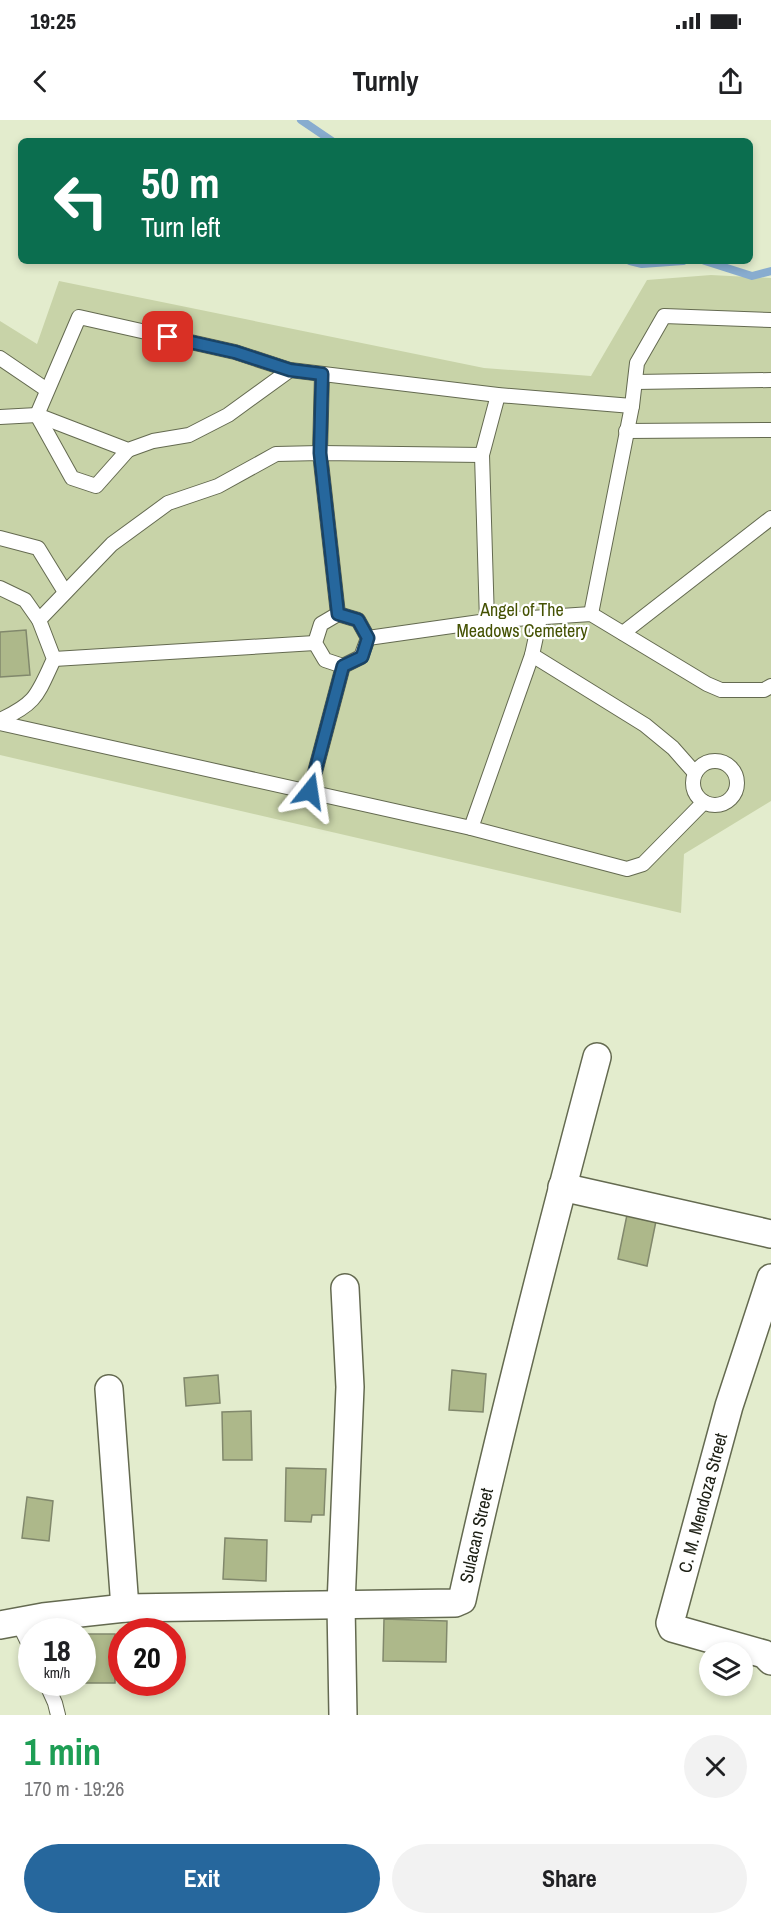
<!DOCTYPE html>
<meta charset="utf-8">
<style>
:root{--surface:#fff;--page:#f2f2f2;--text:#202124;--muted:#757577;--accent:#26679d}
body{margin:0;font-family:"Archivo Narrow",sans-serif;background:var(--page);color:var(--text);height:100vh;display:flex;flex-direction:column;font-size:22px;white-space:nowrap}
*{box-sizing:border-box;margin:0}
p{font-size:20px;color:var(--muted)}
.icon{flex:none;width:33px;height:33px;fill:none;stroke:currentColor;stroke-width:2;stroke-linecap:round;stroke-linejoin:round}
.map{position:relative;height:1595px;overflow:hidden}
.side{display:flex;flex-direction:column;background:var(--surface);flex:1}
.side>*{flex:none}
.top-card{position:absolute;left:18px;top:18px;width:735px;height:126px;border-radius:9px;box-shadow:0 3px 9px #0003;background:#0b6e4f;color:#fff;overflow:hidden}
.controls{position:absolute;left:699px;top:1522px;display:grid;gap:12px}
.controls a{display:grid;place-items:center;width:54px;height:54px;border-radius:50%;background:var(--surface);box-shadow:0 3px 9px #0003;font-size:30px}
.speed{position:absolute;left:18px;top:1498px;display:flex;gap:12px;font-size:30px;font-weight:700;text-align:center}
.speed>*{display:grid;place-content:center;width:78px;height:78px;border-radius:50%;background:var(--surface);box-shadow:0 3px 9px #0003;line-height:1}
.speed small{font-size:15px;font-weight:400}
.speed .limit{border:9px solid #d22;background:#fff;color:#111}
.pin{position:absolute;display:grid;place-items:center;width:51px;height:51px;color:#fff;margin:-26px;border-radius:12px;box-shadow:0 3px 9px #0006}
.me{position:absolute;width:66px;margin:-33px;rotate:15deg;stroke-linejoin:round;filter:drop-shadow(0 0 4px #0008)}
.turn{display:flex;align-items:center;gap:21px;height:126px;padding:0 24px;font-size:27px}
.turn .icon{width:78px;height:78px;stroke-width:2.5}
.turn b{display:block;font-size:42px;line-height:51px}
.round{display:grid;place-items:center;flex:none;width:63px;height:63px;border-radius:32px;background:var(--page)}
.overview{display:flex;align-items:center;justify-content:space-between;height:102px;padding:0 24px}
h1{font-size:36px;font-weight:700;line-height:45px;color:#1e9e55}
.cta{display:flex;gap:12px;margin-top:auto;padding:12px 24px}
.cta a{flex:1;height:69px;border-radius:36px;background:var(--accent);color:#fff;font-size:24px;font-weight:700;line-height:69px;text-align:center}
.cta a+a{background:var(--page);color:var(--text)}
.status{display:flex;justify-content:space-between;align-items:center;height:42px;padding:0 30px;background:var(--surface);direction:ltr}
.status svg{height:16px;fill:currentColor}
header{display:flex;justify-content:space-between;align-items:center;height:78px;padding:0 24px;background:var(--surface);font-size:27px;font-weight:700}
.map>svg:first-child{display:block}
.green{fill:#c8d3a8}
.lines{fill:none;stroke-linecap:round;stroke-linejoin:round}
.stream{stroke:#88accf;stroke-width:8}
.building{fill:#adb88a;stroke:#81886c;stroke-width:1.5}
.lane-casing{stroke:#646a50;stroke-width:16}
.street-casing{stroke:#646a50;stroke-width:30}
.lane{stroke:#fff;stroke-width:14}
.street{stroke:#fff;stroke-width:27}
.route-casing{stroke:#194366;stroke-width:15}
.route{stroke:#26679d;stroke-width:10}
.labels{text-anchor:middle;stroke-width:4.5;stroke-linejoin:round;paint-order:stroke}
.park-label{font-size:18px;fill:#445102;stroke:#fff}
.street-label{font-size:18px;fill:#1c1f14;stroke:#fff}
</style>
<div class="status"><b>19:25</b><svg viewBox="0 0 49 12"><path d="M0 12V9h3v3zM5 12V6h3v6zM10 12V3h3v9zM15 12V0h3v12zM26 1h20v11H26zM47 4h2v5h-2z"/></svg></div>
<header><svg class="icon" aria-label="back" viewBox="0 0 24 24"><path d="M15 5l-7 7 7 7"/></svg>Turnly<svg class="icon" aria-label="share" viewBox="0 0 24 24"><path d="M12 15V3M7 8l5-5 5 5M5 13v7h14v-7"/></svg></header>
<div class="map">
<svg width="771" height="1595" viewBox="0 0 771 1595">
<rect width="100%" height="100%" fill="#e3eccd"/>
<polygon class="green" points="711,155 771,158 771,681 684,734 681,793 0,635 0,201 37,224 59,161 484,248 591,256 647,160"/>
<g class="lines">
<g class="stream">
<polyline points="301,0 332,21"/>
<polyline points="630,141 642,144 683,141"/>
<polyline points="705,141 752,156 771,151"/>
</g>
</g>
<g class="building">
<polygon points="26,510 30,555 0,557 0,512"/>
<polygon points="628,1090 657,1096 647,1146 618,1139"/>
<polygon points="452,1250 486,1254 483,1292 449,1290"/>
<polygon points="218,1255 220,1283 186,1286 184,1258"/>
<polygon points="251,1291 252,1340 223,1340 222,1292"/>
<polygon points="286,1348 326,1349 324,1395 312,1395 311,1402 285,1401"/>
<polygon points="27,1377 53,1381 49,1421 22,1418"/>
<polygon points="225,1418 267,1420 266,1461 223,1459"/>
<polygon points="384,1499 447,1501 446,1542 383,1541"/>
<rect x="82" y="1514" width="33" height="49"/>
</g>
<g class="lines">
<g class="lane-casing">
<g id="lane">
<polyline points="0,238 47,270"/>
<polyline points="322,254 320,333 338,494"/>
<polyline points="635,262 771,260"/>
<polyline points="0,297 37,295 128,330 153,321 189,315 228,295 290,250"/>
<polyline points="626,311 771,310"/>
<polyline points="128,330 96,366 72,358 37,295 79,197 235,232 290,250 498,275 632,286"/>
<polyline points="0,418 38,428 65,472"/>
<path d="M 0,468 L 25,480 L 39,500 L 54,539 C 37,575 37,583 0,600"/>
<polyline points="591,494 632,286 637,243 664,196 771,200"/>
<polyline points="39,500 112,424 168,383 218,366 276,334 320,333 482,335"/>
<polyline points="487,501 482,335 498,275"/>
<polyline points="623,513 771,398"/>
<polyline points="368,518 487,501 591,494 707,564 721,570 764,570 771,566"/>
<polyline points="532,535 645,605 673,628 695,653"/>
<polyline points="54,539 315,523"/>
<polyline points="0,603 471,708 627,749 643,744 704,682"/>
<circle cx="715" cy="663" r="22"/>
<polyline points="310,671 343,546 361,537 368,518 358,500 338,494 321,504 315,523 325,540 343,546"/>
<polyline points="471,708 532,535 540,498"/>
<polyline points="18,1502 32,1531"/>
<polyline points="46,1563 55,1583 58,1595"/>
</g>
</g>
<g class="street-casing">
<g id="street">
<polyline points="562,1067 771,1114"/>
<polyline points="771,1158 729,1286 670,1503 672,1508 764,1534 771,1541"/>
<polyline points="109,1269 125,1488"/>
<path id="s1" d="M 0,1505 L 43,1497 L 125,1488 L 455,1483 L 462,1480 C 502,1298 549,1117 597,937"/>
<polyline points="343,1595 341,1485 350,1267 345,1168"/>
</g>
</g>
<use href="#lane" class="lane"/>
<use href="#street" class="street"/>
</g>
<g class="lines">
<g class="route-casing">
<polyline id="route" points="168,217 235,232 290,250 322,254 320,333 338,494 358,500 368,518 362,537 343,546 310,671"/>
</g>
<use href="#route" class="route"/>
</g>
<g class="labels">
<g class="park-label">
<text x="522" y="496">Angel of The<tspan x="522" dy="21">Meadows Cemetery</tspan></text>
</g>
<g class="street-label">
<text transform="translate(703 1383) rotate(-75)" y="6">C. M. Mendoza Street</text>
<text dy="6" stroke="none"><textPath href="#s1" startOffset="530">Sulacan Street</textPath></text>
</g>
</g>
</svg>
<div class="controls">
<a><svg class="icon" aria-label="layers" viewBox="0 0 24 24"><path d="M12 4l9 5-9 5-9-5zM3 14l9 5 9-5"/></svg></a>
</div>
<div class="speed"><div>18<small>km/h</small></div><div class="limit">20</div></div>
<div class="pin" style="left:168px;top:217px;background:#d93025"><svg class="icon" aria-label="arrive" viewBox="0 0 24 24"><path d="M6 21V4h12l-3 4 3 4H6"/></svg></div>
<svg class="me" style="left:310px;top:671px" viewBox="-20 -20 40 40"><path d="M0-17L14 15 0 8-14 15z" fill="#26679d" stroke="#fff" stroke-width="4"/></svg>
<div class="top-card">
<div class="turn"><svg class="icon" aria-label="left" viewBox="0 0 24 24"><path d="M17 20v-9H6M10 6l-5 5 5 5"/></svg><div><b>50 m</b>Turn left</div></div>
</div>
</div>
<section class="side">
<div class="overview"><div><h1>1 min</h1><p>170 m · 19:26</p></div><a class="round"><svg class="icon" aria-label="close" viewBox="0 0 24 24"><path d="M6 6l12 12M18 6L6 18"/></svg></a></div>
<div class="cta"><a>Exit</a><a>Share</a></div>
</section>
